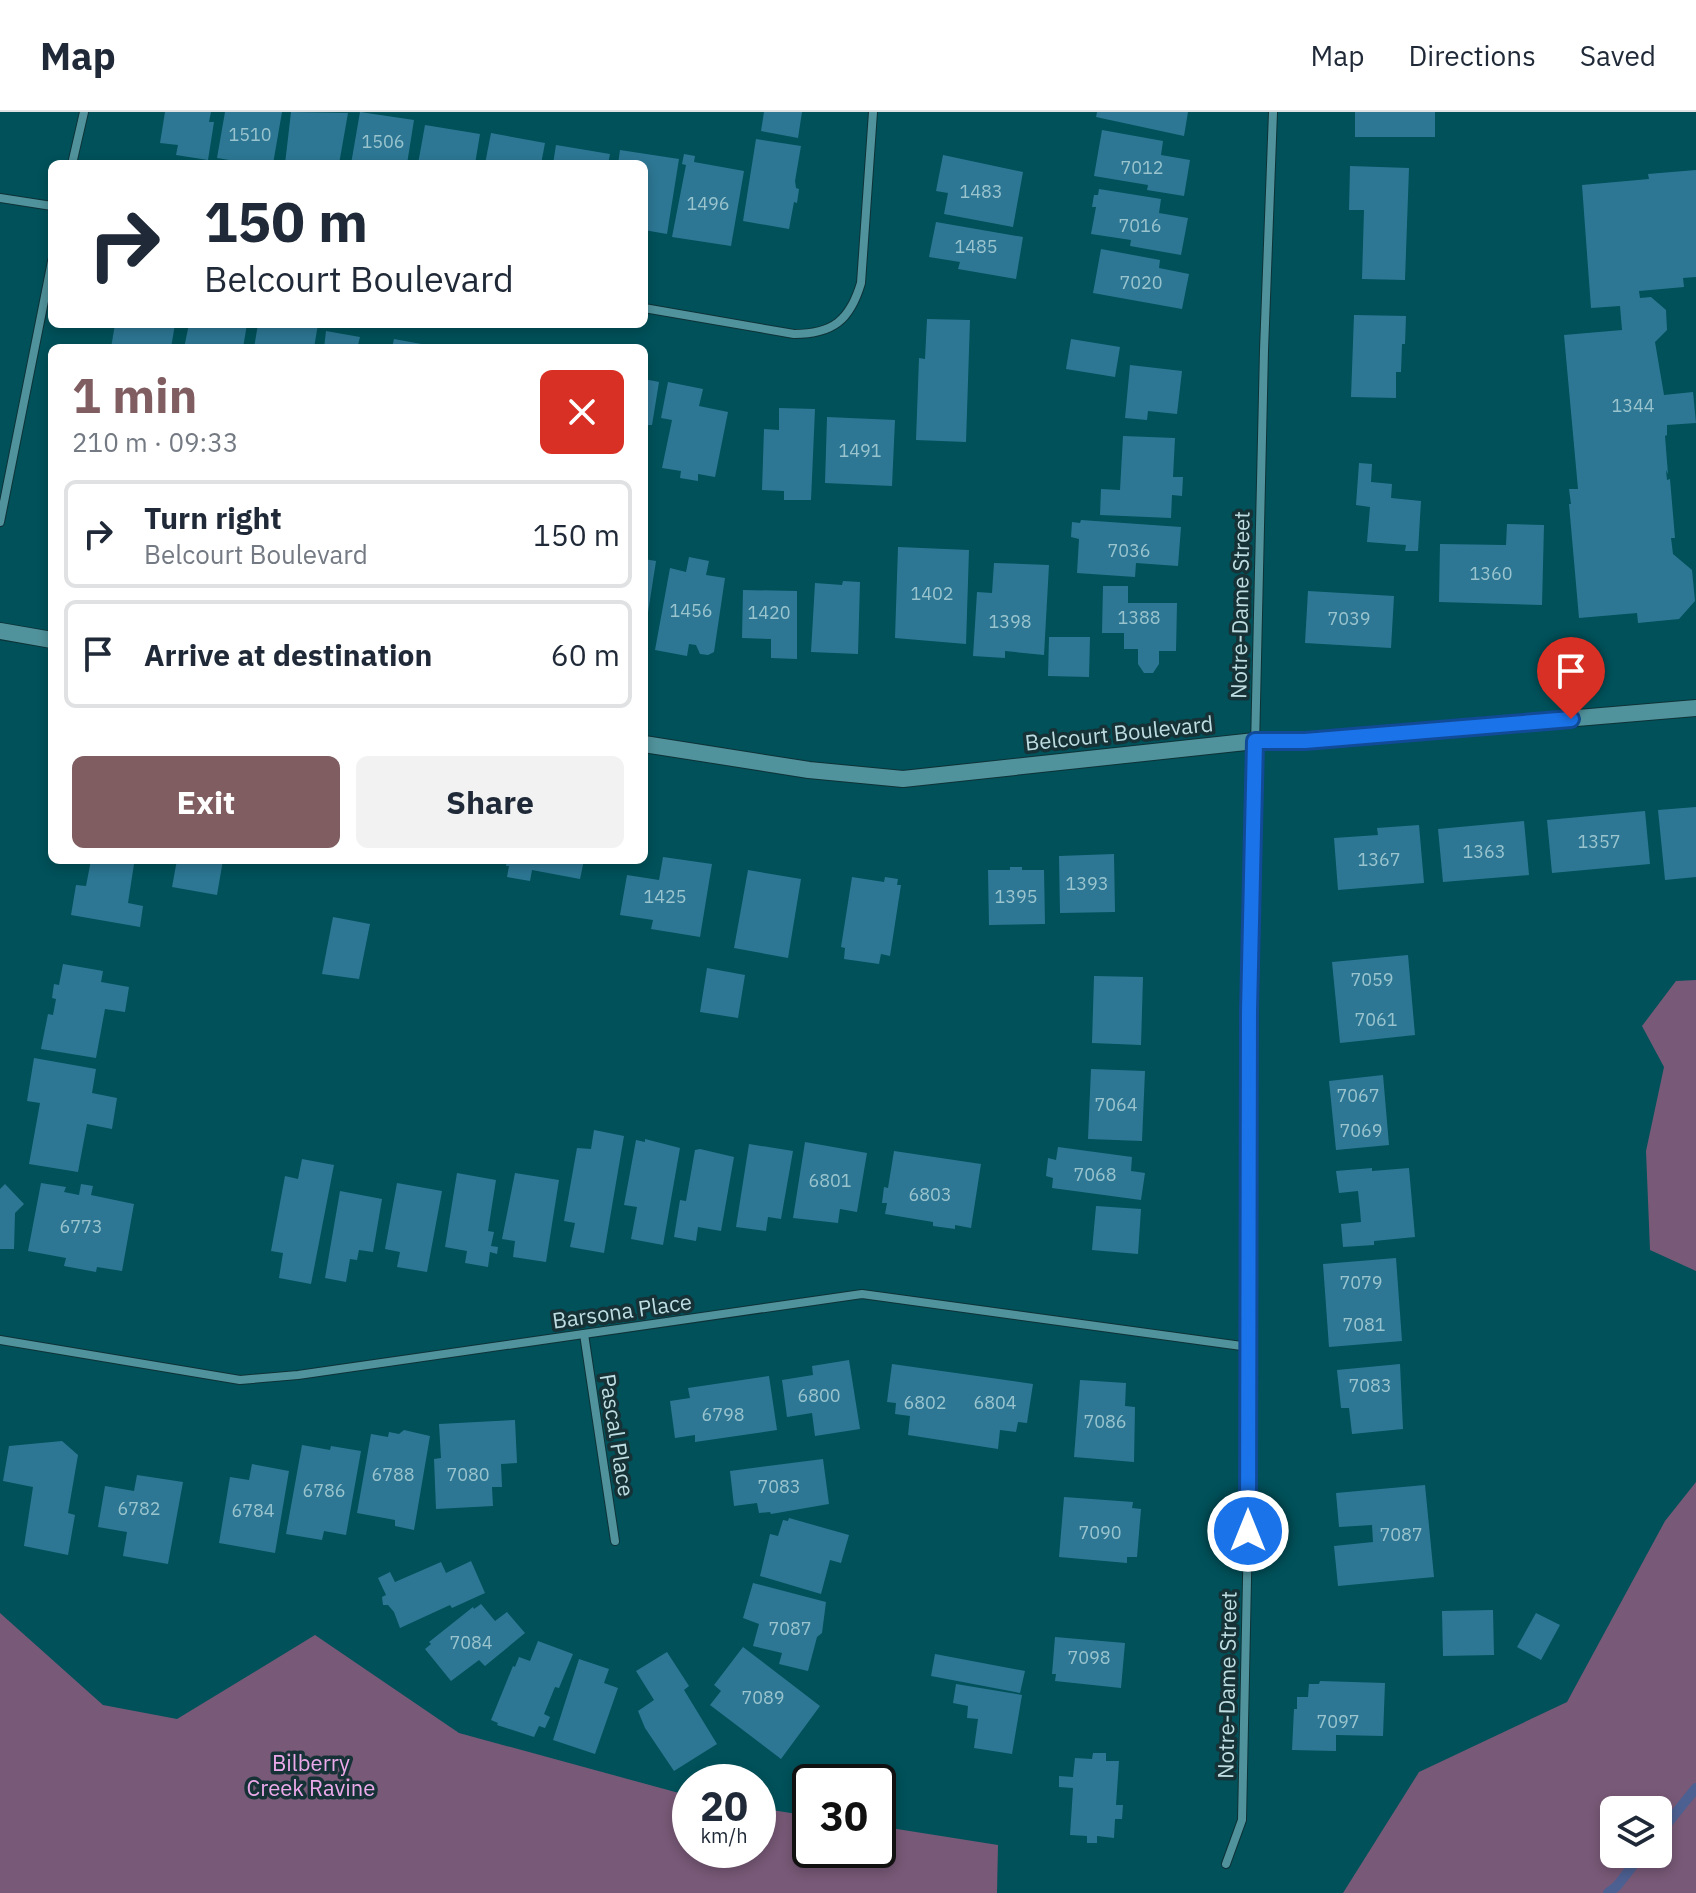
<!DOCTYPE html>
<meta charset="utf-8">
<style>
:root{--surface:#fff;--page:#f2f2f3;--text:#1f2937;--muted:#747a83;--line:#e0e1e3;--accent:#7f5d60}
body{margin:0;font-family:"IBM Plex Sans",sans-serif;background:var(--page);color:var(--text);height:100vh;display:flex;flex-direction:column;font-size:30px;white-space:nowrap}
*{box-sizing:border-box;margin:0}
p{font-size:26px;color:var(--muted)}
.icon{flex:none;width:44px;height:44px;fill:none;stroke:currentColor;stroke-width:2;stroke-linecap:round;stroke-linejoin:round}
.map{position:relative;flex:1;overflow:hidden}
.details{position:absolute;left:48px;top:232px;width:600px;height:520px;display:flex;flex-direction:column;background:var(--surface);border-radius:12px;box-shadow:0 4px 12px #0003}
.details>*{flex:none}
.guide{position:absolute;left:48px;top:48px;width:600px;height:168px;border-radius:12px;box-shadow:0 4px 12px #0003;background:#fff;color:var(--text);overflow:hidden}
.buttons{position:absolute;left:1600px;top:1684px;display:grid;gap:16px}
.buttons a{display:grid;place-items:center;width:72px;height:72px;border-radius:12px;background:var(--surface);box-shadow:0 4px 12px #0003;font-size:40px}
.speed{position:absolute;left:672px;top:1652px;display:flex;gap:16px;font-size:40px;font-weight:700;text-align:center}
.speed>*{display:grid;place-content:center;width:104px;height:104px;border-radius:50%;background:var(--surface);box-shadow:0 4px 12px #0003;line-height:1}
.speed small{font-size:20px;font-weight:400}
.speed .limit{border:4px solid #111;border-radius:12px;background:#fff;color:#111}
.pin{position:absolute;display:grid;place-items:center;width:68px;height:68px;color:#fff;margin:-82px -34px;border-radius:50% 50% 50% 0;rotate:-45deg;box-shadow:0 0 8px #0007}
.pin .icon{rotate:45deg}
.me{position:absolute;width:88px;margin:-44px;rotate:0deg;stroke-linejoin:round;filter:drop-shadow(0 0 6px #0008)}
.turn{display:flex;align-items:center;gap:28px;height:168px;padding:0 24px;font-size:36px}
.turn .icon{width:104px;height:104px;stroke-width:2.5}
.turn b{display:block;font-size:56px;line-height:68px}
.round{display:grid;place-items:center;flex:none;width:84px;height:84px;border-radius:12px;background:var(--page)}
.summary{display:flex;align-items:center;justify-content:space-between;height:136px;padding:0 24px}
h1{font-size:48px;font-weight:800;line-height:60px;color:var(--accent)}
.button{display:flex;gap:16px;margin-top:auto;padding:16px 24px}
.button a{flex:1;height:92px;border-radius:12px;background:var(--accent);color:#fff;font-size:32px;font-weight:800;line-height:92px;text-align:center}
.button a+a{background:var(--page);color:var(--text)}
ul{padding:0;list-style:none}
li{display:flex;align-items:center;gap:24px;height:108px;margin:0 16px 12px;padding:0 8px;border:4px solid var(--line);border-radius:12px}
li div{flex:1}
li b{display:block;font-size:30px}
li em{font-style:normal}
header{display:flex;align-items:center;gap:48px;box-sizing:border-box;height:112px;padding:0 40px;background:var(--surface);border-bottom:2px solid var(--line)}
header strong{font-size:38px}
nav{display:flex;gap:44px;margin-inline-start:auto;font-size:28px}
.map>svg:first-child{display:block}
.green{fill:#785977;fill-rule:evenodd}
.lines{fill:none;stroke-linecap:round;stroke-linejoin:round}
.stream{stroke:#4d6092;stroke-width:10}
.building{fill:#2d7794}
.street-casing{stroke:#0e3237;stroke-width:10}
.secondary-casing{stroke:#0e3237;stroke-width:18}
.street{stroke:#51939c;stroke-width:8}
.secondary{stroke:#51939c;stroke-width:16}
.route-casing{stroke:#114b97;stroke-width:20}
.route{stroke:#1a73e8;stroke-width:14}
.labels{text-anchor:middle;stroke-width:7;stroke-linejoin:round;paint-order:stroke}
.number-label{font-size:18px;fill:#99c4ce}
.street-label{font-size:22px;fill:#bddde2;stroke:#163236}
.park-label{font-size:22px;fill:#edaaeb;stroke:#163236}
</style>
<header>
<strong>Map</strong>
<nav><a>Map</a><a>Directions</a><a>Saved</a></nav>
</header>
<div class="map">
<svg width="1696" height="1781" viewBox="0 0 1696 1781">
<rect width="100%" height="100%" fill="#00515a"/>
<g class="green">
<polygon points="1696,868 1696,1159 1650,1138 1646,1039 1664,955 1642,914 1676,869"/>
<path d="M 1696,1370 L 1696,1781 L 1343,1781 L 1419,1660 L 1567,1590 L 1665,1409 ZM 1614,1698 L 1658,1698 L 1658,1742 L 1614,1742 Z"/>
<polygon points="0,1501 103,1593 177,1607 315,1523 459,1621 690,1684 690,1738 758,1738 758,1696 810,1704 810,1738 878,1738 878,1714 998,1733 997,1781 0,1781"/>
</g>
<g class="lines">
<g class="stream">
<polyline points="1658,1723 1696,1676"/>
<polyline points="1608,1781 1617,1774 1642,1742"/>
</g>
</g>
<g class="building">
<polygon points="165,0 211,0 209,10 214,10 208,48 176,43 178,33 160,31"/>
<polygon points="225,0 282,0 273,52 253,52 217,46"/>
<polygon points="291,0 348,1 339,52 285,52"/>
<polygon points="360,0 414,8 407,52 351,52"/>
<polygon points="764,0 802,0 798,26 761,19"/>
<polygon points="1097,0 1188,0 1184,24 1096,5"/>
<rect x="1355" y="0" width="80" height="25"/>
<polygon points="425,13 480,22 475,52 418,52"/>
<polygon points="1102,18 1163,29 1161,43 1190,48 1184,84 1147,78 1148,73 1094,64"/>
<polygon points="491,21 545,31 541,52 485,52"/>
<polygon points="756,27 801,34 795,69 796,76 799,77 797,91 794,90 789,117 743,109"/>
<polygon points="556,33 610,42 608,52 553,52"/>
<polygon points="620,38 679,47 667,122 644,118 644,52 618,52"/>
<polygon points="684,42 695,44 694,50 744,59 731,134 672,125 686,53 682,52"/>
<polygon points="943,43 1023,60 1013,115 944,102 948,81 936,79"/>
<polygon points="1350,54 1409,56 1405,168 1362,167 1364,98 1349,98"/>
<polygon points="1696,58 1696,165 1683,166 1684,175 1639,179 1640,186 1651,185 1666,198 1667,218 1655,230 1664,283 1693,280 1696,311 1667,313 1667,323 1665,324 1668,362 1666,358 1667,368 1670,367 1675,426 1671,426 1673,442 1692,458 1695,489 1679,507 1638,511 1637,501 1579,506 1569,392 1571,392 1569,377 1578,377 1564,223 1622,218 1620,194 1591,196 1582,73 1649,67 1648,62"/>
<polygon points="1099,77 1161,87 1159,101 1188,106 1181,143 1130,134 1131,128 1091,122 1096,95 1092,95 1094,83 1098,83"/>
<polygon points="936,110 1023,125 1016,167 958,157 960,150 929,145"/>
<polygon points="1101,137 1160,148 1159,156 1189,162 1182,197 1093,181"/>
<polygon points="1354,203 1406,204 1405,232 1402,232 1401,260 1396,260 1396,286 1351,285"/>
<polygon points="927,207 970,208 966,330 916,328 919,246 925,247"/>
<polygon points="115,212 175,212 171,236 111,236"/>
<polygon points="189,212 247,212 243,236 184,236"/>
<polygon points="258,212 318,212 314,236 254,236"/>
<polygon points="326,219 360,225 358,233 368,236 324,236"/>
<polygon points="394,227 427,233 427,236 392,236"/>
<polygon points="1071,227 1120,235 1115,265 1066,257"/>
<polygon points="1130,253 1182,259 1177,302 1148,299 1147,308 1125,306"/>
<polygon points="644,267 659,270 652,313 648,313 646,329"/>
<polygon points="668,270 703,277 699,294 728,300 715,365 698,362 698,369 680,366 681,359 662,356 672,308 661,306"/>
<polygon points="779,296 815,297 811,388 784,388 784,379 762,378 764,317 779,318"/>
<polygon points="827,305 895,308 892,374 825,371"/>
<polygon points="1123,324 1175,326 1173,365 1183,365 1182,384 1172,383 1171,406 1100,403 1101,377 1120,378"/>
<polygon points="1359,351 1372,352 1371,370 1392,372 1391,386 1421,389 1418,439 1405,439 1406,433 1367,430 1370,395 1356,393"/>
<polygon points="1081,408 1181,415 1178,454 1136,451 1135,465 1077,461 1079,427 1071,425 1072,410 1080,411"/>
<polygon points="1507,412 1544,413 1542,493 1439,490 1440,432 1506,433"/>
<polygon points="898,435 969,438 966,532 895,526"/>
<polygon points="689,445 709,449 706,463 725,466 714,540 708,543 700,542 696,533 689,532 687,544 655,538 670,456 686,460"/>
<polygon points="644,447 656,449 647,507 644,506"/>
<polygon points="994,451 1049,453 1044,543 1005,539 1005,546 973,544 977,480 992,481"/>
<polygon points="843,469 860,470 858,542 811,540 815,471 842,473"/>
<polygon points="1103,474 1128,474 1128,491 1177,491 1176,539 1159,539 1159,552 1153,561 1144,561 1138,552 1138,537 1124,537 1124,521 1102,521"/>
<polygon points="743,478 797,479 797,547 771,546 771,527 742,526"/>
<polygon points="1308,479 1394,484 1391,536 1305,531"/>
<polygon points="1049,525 1090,525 1089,565 1048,564"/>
<polygon points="1696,695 1696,765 1665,768 1658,698"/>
<polygon points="1645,699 1650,752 1552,761 1547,708"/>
<polygon points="1524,709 1529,763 1443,770 1438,717"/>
<polygon points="1419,713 1424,771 1338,778 1334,726 1378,723 1377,716"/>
<polygon points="1114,742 1115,800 1060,801 1059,744"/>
<polygon points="663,745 712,752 700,825 651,817 653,808 620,803 627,763 659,768"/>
<polygon points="91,748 134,752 128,791 143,794 140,815 71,803 76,773 86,774"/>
<polygon points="177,748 223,748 217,783 172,775"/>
<polygon points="507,748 584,748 580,767 532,758 530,769 507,765 509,754 506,754"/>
<polygon points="1010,755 1022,755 1022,758 1044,758 1045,812 989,813 988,758 1010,758"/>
<polygon points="748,758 801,767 788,846 734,836"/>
<polygon points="852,765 884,770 885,765 898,767 897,773 901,773 890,844 881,842 879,852 844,847 845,836 841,835"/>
<polygon points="333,805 370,812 359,867 322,862"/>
<polygon points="1408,843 1415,923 1340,931 1332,850"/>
<polygon points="63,852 103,859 101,870 129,875 125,900 105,897 96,946 41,937 48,902 53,903 56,887 52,886 54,872 59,873"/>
<polygon points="707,856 745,863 738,906 700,900"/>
<polygon points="1094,864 1143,865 1141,933 1092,931"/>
<polygon points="34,946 96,957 92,981 117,986 112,1017 87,1012 78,1060 29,1052 40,991 27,989"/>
<polygon points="1091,957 1145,959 1142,1029 1088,1027"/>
<polygon points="1383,963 1389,1033 1336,1038 1329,969"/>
<polygon points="594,1018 624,1024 604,1141 570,1135 575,1111 564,1109 577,1036 591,1037"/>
<polygon points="645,1027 680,1036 663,1133 631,1127 637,1095 624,1093 636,1028 645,1030"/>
<polygon points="805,1030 867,1041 857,1100 840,1097 838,1111 793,1106"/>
<polygon points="749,1032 793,1039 781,1107 768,1105 766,1119 736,1115"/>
<polygon points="1058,1035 1132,1045 1131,1059 1145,1061 1141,1088 1052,1076 1053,1066 1046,1064 1048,1046 1056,1048"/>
<polygon points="700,1037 734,1045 721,1119 698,1115 696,1129 674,1125 680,1088 686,1089 695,1038"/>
<polygon points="894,1039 981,1052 971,1116 955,1113 955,1117 933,1114 933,1110 885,1102 887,1091 882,1091 884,1075 888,1076"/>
<polygon points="302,1047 334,1053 311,1172 279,1166 283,1141 271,1139 285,1064 298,1067"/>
<polygon points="1372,1056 1372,1059 1409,1056 1415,1125 1374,1129 1374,1133 1343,1135 1341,1112 1361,1110 1360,1098 1358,1079 1339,1081 1336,1059"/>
<polygon points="457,1061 496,1068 488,1119 494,1120 491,1134 498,1135 497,1142 490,1140 488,1155 465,1151 467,1139 445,1135"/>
<polygon points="515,1061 559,1068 546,1150 513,1145 515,1129 502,1127"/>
<polygon points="41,1071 66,1075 64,1080 79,1083 81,1072 93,1074 91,1083 134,1092 122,1159 97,1155 96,1160 64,1154 66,1146 28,1139"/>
<polygon points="397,1071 442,1079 427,1160 397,1155 400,1140 385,1137"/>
<polygon points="5,1072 24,1092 15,1101 14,1137 0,1137 0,1077"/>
<polygon points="340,1079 382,1087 373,1140 359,1138 357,1148 350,1147 346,1170 325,1166"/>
<polygon points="1096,1094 1141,1097 1138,1142 1092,1138"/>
<polygon points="1396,1146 1402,1229 1329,1235 1323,1152"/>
<polygon points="849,1248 860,1317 815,1324 812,1301 787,1305 782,1268 813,1263 812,1254"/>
<polygon points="892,1252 1033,1272 1027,1311 1018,1310 1016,1320 1000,1318 998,1337 908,1323 910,1304 895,1302 896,1291 887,1290"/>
<polygon points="1400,1252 1403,1317 1352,1322 1349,1296 1341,1296 1337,1258"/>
<polygon points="769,1264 777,1318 695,1330 695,1323 675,1326 670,1289 690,1286 688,1276"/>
<polygon points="1080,1268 1126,1271 1125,1294 1135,1295 1134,1350 1074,1345"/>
<polygon points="515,1308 517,1351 501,1352 502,1375 492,1375 493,1394 436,1397 434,1347 441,1346 439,1312"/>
<polygon points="404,1318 430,1324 414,1418 395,1414 395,1408 357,1401 371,1322 388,1325 389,1320 399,1322"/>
<polygon points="62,1329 78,1343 68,1401 75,1403 68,1443 24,1434 33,1375 3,1369 9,1334"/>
<polygon points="302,1333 330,1338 331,1334 361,1339 346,1423 324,1419 322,1428 286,1422"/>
<polygon points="823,1347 829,1392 771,1402 770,1400 759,1401 757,1391 734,1394 730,1359"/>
<polygon points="252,1352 289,1359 275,1441 219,1431 230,1365 249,1368"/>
<polygon points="137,1363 183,1370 168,1452 123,1444 127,1420 98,1415 105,1374 134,1379"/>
<polygon points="1425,1373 1434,1465 1338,1474 1334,1434 1373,1430 1372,1413 1339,1415 1336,1381"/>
<polygon points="1064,1385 1133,1390 1132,1396 1141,1397 1137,1445 1127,1445 1127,1451 1059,1445"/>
<polygon points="789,1406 849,1423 841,1451 830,1448 821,1482 760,1464 770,1422 778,1424 783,1408 788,1409"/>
<polygon points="471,1449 485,1481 452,1496 450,1493 400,1516 394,1500 388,1493 383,1493 382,1485 386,1483 378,1466 390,1460 395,1470 441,1450 446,1461"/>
<polygon points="753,1471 826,1490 822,1521 817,1525 808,1559 779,1552 782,1541 753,1534 759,1512 743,1506"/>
<polygon points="481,1492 495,1509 507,1500 525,1521 485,1554 479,1548 451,1569 425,1537 431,1532 429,1530 473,1495 474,1497"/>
<polygon points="1493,1498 1494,1543 1443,1544 1442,1499"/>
<polygon points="1536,1501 1560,1513 1541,1548 1517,1535"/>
<polygon points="1055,1525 1125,1531 1121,1576 1055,1569 1056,1562 1052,1562"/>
<polygon points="538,1529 573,1542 559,1576 555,1575 544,1602 550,1605 545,1616 539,1614 534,1625 497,1613 498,1611 491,1608 513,1554 515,1555 519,1545 530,1549"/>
<polygon points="743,1535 820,1594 781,1647 710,1593 721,1579 714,1573"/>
<polygon points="667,1540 689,1574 684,1578 717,1632 674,1659 645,1616 638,1599 654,1588 636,1559"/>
<polygon points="935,1542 1025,1559 1020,1581 931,1564"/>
<polygon points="579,1547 609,1557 604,1571 618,1576 595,1642 553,1628"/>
<polygon points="1320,1569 1385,1571 1383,1624 1336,1623 1336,1639 1292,1638 1294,1597 1297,1597 1297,1585 1308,1585 1309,1572 1319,1572"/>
<polygon points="956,1572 1022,1583 1012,1642 974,1636 978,1607 967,1606 968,1594 953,1591"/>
<polygon points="1093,1641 1106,1641 1106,1649 1119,1649 1116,1693 1123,1693 1122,1707 1115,1707 1114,1726 1097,1724 1097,1731 1087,1731 1087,1724 1070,1723 1073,1676 1059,1675 1059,1664 1073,1665 1075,1646 1092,1647"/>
</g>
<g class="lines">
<g class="street-casing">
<g id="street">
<polyline points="72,52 84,0"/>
<polyline points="0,86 52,94"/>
<path d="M 644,196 L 794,222 C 833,222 850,208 861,171 L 873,0"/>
<polyline points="0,410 52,149"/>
<polyline points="584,1222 615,1429"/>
<polyline points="0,1228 240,1268 298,1263 862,1182 1249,1235"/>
<polyline points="1226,1752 1242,1708 1248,1419 1249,899 1264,238 1273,0"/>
</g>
</g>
<g class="secondary-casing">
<g id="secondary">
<polyline points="0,519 52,528"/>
<polyline points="644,632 809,658 903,667 1255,629 1315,628 1696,596"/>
</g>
</g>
<use href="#street" class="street"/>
<use href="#secondary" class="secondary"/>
</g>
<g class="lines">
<g class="route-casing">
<polyline id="route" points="1248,1419 1249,899 1255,629 1305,629 1571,607"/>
</g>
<use href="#route" class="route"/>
</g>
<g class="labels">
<g class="number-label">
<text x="250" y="29">1510</text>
<text x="383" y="36">1506</text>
<text x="1142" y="62">7012</text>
<text x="981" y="86">1483</text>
<text x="708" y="98">1496</text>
<text x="1140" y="120">7016</text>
<text x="976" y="141">1485</text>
<text x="1141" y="177">7020</text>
<text x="1633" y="300">1344</text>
<text x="860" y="345">1491</text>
<text x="1129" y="445">7036</text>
<text x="1491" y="468">1360</text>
<text x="932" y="488">1402</text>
<text x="691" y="505">1456</text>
<text x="769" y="507">1420</text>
<text x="1139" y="512">1388</text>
<text x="1349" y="513">7039</text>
<text x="1010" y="516">1398</text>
<text x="1599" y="736">1357</text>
<text x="1484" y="746">1363</text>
<text x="1379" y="754">1367</text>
<text x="1087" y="778">1393</text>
<text x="665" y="791">1425</text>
<text x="1016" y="791">1395</text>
<text x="1372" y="874">7059</text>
<text x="1376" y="914">7061</text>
<text x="1358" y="990">7067</text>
<text x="1116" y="999">7064</text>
<text x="1361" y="1025">7069</text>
<text x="1095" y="1069">7068</text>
<text x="830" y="1075">6801</text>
<text x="930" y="1089">6803</text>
<text x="81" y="1121">6773</text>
<text x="1361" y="1177">7079</text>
<text x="1364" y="1219">7081</text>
<text x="1370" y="1280">7083</text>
<text x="819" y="1290">6800</text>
<text x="925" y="1297">6802</text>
<text x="995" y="1297">6804</text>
<text x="723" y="1309">6798</text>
<text x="1105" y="1316">7086</text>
<text x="393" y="1369">6788</text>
<text x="468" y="1369">7080</text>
<text x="779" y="1381">7083</text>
<text x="324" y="1385">6786</text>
<text x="139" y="1403">6782</text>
<text x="253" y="1405">6784</text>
<text x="1100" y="1427">7090</text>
<text x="1401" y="1429">7087</text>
<text x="790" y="1523">7087</text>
<text x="471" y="1537">7084</text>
<text x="1089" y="1552">7098</text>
<text x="763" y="1592">7089</text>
<text x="1338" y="1616">7097</text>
</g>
<g class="street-label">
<text transform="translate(1240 493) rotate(-89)" y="8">Notre-Dame Street</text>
<text transform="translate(1119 621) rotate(-6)" y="8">Belcourt Boulevard</text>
<text transform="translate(622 1199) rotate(-8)" y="8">Barsona Place</text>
<text transform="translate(617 1323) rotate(81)" y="8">Pascal Place</text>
<text transform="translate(1227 1573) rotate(-89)" y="8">Notre-Dame Street</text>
</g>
<g class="park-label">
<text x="311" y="1659">Bilberry<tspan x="311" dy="25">Creek Ravine</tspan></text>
</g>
</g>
</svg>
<div class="buttons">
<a><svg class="icon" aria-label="layers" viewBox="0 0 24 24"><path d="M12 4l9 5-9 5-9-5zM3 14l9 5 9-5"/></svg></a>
</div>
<div class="speed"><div>20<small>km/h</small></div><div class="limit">30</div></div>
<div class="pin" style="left:1571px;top:607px;background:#d93025"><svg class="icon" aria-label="arrive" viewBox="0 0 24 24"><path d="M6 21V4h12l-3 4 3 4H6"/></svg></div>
<svg class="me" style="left:1248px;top:1419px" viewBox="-20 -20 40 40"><circle r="17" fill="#1a73e8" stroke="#fff" stroke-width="3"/><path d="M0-11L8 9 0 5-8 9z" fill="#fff"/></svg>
<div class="guide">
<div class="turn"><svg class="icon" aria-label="right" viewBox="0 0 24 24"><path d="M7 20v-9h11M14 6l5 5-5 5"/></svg><div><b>150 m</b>Belcourt Boulevard</div></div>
</div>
<section class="details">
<div class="summary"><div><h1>1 min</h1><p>210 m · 09:33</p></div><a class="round" style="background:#d93025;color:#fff"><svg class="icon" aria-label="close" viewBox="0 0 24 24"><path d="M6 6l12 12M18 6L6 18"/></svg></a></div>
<ul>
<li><svg class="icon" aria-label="right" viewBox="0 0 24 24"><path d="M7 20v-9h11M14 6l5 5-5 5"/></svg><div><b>Turn right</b><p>Belcourt Boulevard</p></div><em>150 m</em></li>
<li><svg class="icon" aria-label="arrive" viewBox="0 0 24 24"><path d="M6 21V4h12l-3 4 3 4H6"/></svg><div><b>Arrive at destination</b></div><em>60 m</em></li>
</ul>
<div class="button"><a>Exit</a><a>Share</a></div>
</section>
</div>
